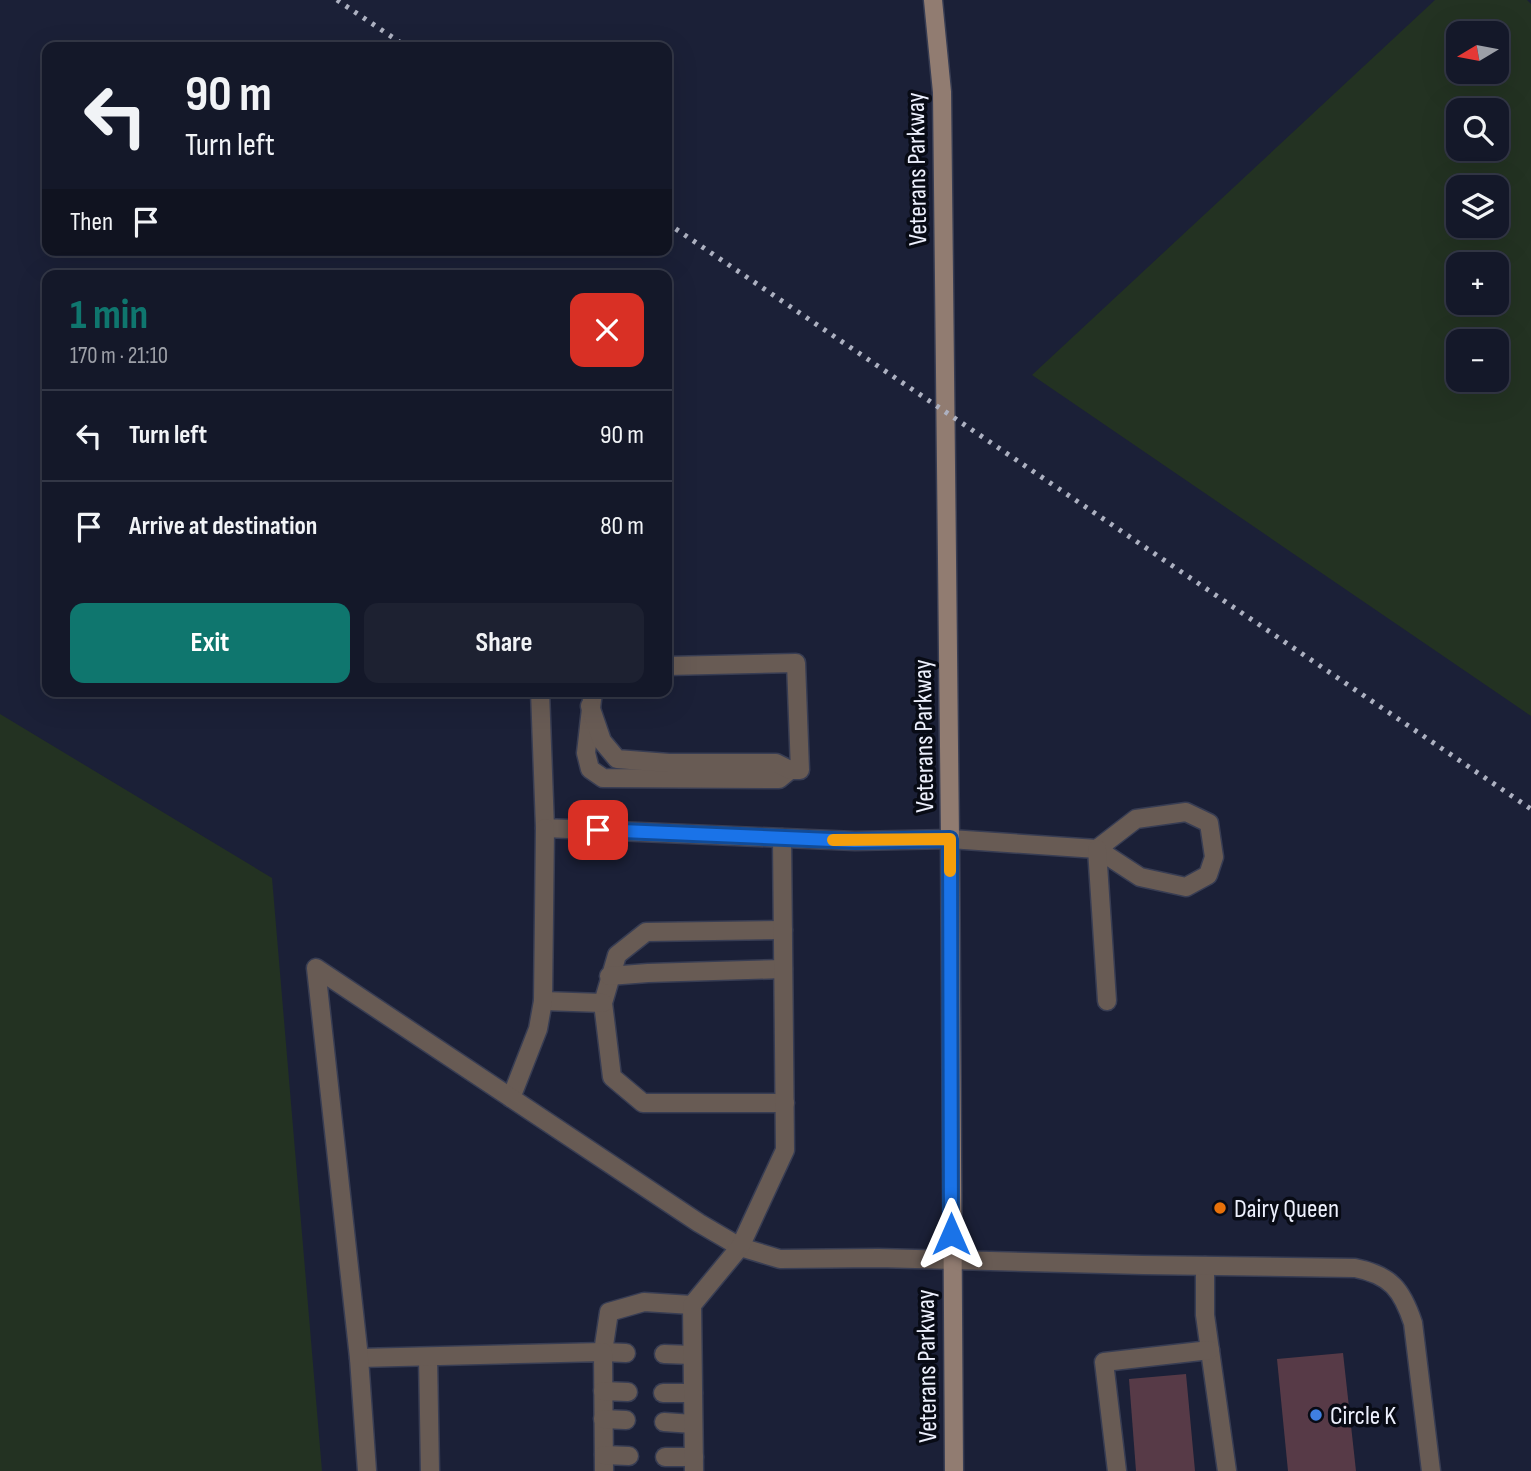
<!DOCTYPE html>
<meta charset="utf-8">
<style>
:root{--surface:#141829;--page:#1d2131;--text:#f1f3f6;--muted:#9da0a8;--line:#333746;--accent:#0f766e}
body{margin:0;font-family:"Sofia Sans Condensed",sans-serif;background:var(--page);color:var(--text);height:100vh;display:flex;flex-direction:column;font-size:26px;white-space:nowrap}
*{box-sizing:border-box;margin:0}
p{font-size:23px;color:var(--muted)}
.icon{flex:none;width:38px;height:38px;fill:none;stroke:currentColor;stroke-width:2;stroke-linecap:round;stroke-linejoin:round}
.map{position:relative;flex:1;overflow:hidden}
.side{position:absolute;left:42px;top:270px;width:630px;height:427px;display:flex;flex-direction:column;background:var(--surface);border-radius:14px;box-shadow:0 7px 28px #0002,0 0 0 2px var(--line)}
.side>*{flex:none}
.banner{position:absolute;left:42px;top:42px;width:630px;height:214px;border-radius:14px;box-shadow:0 7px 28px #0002,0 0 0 2px var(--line);background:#141829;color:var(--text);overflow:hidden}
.needle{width:46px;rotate:260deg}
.tools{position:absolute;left:1446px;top:21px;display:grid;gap:14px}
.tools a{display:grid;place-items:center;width:63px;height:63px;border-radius:14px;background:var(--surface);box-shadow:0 7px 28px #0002,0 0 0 2px var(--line);font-size:35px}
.pin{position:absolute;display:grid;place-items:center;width:60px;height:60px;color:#fff;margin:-30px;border-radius:14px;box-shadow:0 4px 10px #0006}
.me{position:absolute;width:77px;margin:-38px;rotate:0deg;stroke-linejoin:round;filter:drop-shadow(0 0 5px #0008)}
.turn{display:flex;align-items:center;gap:24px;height:147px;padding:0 28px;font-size:32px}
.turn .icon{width:91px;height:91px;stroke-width:2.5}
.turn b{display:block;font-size:49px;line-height:60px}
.then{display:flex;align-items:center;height:66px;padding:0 28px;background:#0003;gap:14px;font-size:26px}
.round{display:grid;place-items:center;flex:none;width:74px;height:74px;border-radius:14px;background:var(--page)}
.head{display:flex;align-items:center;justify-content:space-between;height:119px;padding:0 28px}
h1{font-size:42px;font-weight:700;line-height:52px;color:var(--accent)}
.button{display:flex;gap:14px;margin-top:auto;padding:14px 28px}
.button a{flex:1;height:80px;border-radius:14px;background:var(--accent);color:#fff;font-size:28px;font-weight:700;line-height:80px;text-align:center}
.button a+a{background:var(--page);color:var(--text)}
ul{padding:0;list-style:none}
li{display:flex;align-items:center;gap:21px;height:91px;padding:0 28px;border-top:2px solid var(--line)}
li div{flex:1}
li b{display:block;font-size:26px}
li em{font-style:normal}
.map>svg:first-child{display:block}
.green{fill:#233222;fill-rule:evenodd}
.building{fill:#573a47}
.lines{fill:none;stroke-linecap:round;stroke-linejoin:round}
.lane-casing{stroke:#383d53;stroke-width:21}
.secondary-casing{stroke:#383d53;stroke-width:21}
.lane{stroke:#685b54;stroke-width:18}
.secondary{stroke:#917c71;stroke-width:18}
.rail{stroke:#adb1c1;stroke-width:5;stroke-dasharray:3.5 7;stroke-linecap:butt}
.route-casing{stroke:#114b97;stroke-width:18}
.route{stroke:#1a73e8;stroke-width:12}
.slow{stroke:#f59e0b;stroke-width:12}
.food-dot{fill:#e8710a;stroke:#080b15;stroke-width:2.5}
.shop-dot{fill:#3f7fe0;stroke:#080b15;stroke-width:2.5}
.labels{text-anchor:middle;stroke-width:7;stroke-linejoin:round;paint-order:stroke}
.street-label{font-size:26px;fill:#edf0fd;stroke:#080b15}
.poi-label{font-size:26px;fill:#edf0fd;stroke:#080b15;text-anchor:start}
</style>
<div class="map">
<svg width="1531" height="1471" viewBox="0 0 1531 1471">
<rect width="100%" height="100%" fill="#1b2037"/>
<g class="green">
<path d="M 1435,0 L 1527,0 L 1531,4 L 1531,716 L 1032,375 ZM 1458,33 L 1496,33 L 1496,72 L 1458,72 ZM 1458,110 L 1496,110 L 1496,149 L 1458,149 ZM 1458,187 L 1496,187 L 1496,226 L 1458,226 ZM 1458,264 L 1496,264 L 1496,303 L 1458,303 ZM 1458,341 L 1496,341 L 1496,380 L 1458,380 Z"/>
<polygon points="0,714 272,878 322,1471 0,1471"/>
</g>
<g class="building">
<polygon points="1343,1353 1356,1471 1288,1471 1277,1359"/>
<polygon points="1186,1374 1195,1471 1136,1471 1129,1379"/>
</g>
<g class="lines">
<g class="lane-casing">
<g id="lane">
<polyline points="540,691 545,828 855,841 950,839 1097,849 1140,877 1186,887 1208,875 1214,857 1209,823 1186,812 1136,819 1097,849"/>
<polyline points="593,691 586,753 590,769 603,778 779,779 790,770"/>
<polyline points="590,706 602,741 617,759 669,763 776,763 790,770 800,770 796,663 667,666"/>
<polyline points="1097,849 1107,1001"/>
<polyline points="783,930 646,932 617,955 603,1003 612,1077 643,1103 785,1103"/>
<polyline points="609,976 648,973 783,969"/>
<polyline points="543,1001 603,1003"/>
<polyline points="511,1098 538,1029 543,1001 545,828"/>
<polyline points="1205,1266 1205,1315 1227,1471"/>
<polyline points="626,1353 603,1352 609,1312 644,1302 692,1305"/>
<polyline points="664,1354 692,1355"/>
<polyline points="428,1357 430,1471"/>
<polyline points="359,1358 603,1352 604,1471"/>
<polyline points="603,1391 628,1392"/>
<polyline points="663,1393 693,1393"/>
<polyline points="603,1419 626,1420"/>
<polyline points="664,1422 693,1424"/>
<polyline points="604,1455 629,1456"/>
<polyline points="665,1457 694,1457"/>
<path d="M 367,1471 L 359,1358 L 316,968 L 699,1223 L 740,1247 L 780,1259 L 878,1258 L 1143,1265 L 1355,1268 C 1391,1275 1402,1290 1413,1323 L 1431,1471"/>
<polyline points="694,1471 692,1305 740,1247 785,1150 782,838"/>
<polyline points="1117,1471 1104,1362 1210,1350"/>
</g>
</g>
<g class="secondary-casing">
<polyline id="secondary" points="933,0 942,92 950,839 954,1471"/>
</g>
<use href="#lane" class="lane"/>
<use href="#secondary" class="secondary"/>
<g class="rail">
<polyline points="337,0 407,47"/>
<polyline points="667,223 1531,809"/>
</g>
</g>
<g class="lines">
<g class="route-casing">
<polyline id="route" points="598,830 855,841 950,839 951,1234"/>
</g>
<use href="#route" class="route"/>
<polyline class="slow" points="833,840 950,839 950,871"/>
</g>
<circle class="food-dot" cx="1220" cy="1208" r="7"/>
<circle class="shop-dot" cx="1316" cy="1415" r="7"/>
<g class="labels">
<g class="street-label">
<text transform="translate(916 169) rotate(-91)" y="9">Veterans Parkway</text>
<text transform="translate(923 736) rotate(-91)" y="9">Veterans Parkway</text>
<text transform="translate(926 1366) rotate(-91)" y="9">Veterans Parkway</text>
</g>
<g class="poi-label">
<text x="1234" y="1217">Dairy Queen</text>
<text x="1330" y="1424">Circle K</text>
</g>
</g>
</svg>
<div class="tools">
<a><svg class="needle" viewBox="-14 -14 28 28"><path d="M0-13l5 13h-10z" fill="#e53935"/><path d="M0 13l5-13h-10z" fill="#9da0a8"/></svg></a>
<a><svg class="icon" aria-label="search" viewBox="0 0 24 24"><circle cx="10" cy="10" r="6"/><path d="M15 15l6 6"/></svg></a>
<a><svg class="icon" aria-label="layers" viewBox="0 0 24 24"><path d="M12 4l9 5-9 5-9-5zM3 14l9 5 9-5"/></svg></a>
<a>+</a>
<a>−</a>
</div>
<div class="pin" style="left:598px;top:830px;background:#d93025"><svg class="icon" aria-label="arrive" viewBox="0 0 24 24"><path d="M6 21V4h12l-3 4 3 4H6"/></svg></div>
<svg class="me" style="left:951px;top:1234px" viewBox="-20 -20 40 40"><path d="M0-17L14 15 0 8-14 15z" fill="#1a73e8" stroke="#fff" stroke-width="4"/></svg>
<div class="banner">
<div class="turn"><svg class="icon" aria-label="left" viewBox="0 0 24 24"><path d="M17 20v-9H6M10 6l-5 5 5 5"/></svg><div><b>90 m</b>Turn left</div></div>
<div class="then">Then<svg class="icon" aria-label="arrive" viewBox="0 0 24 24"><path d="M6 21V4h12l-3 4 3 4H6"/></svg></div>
</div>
<section class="side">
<div class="head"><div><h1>1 min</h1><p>170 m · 21:10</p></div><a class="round" style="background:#d93025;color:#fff"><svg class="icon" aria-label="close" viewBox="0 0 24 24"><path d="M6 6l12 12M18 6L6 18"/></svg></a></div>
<ul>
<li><svg class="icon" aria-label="left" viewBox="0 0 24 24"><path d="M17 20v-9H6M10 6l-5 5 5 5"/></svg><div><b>Turn left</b></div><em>90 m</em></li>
<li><svg class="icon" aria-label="arrive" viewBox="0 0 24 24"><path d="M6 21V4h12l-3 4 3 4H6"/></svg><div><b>Arrive at destination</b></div><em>80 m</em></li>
</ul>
<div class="button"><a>Exit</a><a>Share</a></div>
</section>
</div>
